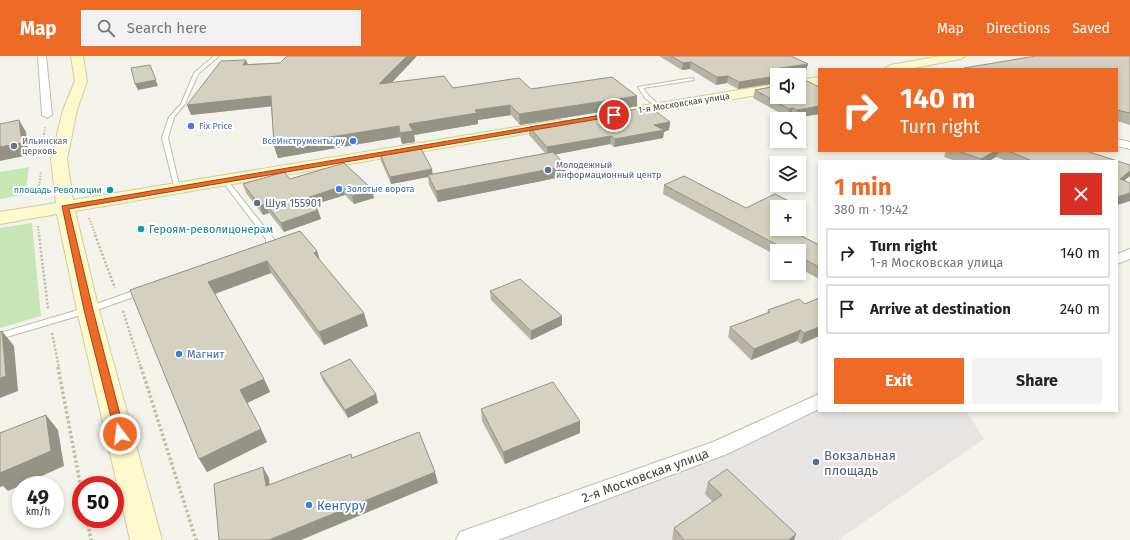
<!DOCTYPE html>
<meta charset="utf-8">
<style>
:root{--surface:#fff;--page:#f2f2f2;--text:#222;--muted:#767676;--line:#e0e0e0;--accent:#ee6b27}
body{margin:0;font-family:"Fira Sans",sans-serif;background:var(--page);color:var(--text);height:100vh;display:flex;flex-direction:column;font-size:15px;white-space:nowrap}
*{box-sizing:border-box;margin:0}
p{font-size:13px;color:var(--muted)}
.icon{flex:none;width:22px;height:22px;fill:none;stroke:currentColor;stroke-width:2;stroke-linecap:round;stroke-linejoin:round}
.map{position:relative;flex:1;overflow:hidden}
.side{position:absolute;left:818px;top:104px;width:300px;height:252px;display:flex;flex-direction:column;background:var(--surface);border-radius:0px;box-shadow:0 2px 6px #0003}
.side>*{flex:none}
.guide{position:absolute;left:818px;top:12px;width:300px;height:84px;border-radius:0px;box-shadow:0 2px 6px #0003;background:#ee6b27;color:#fff;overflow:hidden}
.controls{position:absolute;left:770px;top:12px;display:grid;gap:8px}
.controls a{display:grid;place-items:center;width:36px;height:36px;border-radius:0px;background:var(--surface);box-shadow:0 2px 6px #0003;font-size:20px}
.speed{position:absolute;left:12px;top:420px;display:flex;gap:8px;font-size:20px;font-weight:700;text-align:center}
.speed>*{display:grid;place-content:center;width:52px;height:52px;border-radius:50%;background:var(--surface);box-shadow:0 2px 6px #0003;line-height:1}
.speed small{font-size:10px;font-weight:400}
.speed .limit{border:6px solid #d22;background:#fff;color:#111}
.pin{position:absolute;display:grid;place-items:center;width:34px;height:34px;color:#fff;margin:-17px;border:2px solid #fff;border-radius:50%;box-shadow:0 1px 4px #0007}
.me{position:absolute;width:44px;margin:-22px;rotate:345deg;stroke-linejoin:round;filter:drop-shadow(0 0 3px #0008)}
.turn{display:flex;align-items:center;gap:14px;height:84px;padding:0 16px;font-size:18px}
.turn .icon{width:52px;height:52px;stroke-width:2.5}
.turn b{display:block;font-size:28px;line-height:34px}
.round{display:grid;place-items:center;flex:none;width:42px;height:42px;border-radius:0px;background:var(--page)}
.overview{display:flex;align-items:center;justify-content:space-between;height:68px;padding:0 16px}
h1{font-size:24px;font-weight:700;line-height:30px;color:var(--accent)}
.button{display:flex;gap:8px;margin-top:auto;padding:8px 16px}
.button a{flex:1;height:46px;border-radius:0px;background:var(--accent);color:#fff;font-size:16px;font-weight:700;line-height:46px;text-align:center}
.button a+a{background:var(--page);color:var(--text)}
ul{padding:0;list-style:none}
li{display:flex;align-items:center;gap:12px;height:50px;margin:0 8px 6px;padding:0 8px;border:2px solid var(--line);border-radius:0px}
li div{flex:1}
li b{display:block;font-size:15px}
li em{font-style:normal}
header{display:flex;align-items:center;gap:24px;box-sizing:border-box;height:56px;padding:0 20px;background:var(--accent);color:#fff}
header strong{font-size:19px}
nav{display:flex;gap:22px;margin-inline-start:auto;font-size:14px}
.search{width:280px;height:36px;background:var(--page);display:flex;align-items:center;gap:10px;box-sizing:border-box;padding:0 14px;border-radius:0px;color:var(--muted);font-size:15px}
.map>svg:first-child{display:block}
.green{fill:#c7e6b6}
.parking{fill:#e6e5e2}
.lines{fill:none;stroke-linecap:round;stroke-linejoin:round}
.lane-casing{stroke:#c0bdad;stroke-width:2}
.street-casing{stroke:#c0bdad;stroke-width:2}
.secondary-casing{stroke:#d1ce9c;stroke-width:2}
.path-far3{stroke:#c1bb9f;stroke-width:1.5;stroke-dasharray:1 1;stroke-linecap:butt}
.path-far2{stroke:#c1bb9f;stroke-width:2;stroke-dasharray:1.5 1.5;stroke-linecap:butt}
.path-far1{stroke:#c1bb9f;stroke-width:2.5;stroke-dasharray:2 2;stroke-linecap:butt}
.path{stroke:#c1bb9f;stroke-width:3.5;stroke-dasharray:2.5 2.5;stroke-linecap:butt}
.lane{fill:#fff;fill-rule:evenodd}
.street{fill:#fff;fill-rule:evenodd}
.secondary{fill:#fcf9cd;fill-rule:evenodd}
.wall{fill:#b7b4a5}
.shaded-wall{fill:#959286}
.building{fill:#d5d1c0;stroke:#959286}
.route{fill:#ee6b27;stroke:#9b4619}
.shop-dot{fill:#3f7fe0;stroke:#fff;stroke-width:1.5}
.worship-dot{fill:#6b7280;stroke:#fff;stroke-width:1.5}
.service-dot{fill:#5c6f8a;stroke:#fff;stroke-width:1.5}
.culture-dot{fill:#0f9aa8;stroke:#fff;stroke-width:1.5}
.labels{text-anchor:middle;stroke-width:4;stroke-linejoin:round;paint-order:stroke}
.far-street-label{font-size:9px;fill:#484539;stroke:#fff}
.far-shop-label{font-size:9px;fill:#366cbe;stroke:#fff;text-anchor:start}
.far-worship-label{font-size:9px;fill:#5b616d;stroke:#fff;text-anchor:start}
.far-service-label{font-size:9px;fill:#4e5e75;stroke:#fff;text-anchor:start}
.far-culture-label{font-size:9px;fill:#0d838f;stroke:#fff;text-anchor:end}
.service-label{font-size:11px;fill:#4e5e75;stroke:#fff;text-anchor:start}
.culture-label{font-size:11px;fill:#0d838f;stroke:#fff;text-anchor:start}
.shop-label{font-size:11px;fill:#366cbe;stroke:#fff;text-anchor:start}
.near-service-label{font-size:13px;fill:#4e5e75;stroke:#fff;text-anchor:start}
.near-street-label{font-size:13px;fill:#484539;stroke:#fff}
.near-shop-label{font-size:13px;fill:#366cbe;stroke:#fff;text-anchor:start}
</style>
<header>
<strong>Map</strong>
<div class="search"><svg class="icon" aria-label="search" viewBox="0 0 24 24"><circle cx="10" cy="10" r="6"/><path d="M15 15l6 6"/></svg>Search here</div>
<nav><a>Map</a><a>Directions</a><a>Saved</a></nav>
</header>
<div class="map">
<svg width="1130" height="484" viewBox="0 0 1130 484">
<rect width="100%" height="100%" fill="#f4f3eb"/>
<g class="green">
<polygon points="29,111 25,139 0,143 0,116"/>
<polygon points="32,167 41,260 0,272 0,172"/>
</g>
<polygon class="parking" points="819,345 819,355 966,355 984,383 838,484 468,484"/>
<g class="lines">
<g class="lane-casing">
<g id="lane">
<polygon points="214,0 219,0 198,18 185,48 174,61 168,82 180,133 177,135 175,134 162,82 169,61 181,48 194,17"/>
<polygon points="692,22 694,23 694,24 643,32 649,40 660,50 660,51 658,52 645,42 638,31"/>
<path d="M 225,123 L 227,124 L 274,183 C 272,189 268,194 262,195 L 258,193 L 266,187 L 266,183 L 222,125 Z"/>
<polygon points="139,233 145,233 146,235 145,237 91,256 0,283 0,277 85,252"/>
</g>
</g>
<g class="street-casing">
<g id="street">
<polygon points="38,0 46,0 52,59 47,62 42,59"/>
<polygon points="1117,83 1130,86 1130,93 1117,90"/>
<polygon points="1130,193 1130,203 1117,208 1117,198"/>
<polygon points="819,338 819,353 727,398 498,484 456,484 460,476 713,386"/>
</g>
</g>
<g class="secondary-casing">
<g id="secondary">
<polygon points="71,0 83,0 87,25 77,54 67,103 73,144 559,64 564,65 566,68 564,71 559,72 75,155 99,254 162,484 130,484 77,254 57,158 0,168 0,156 56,147 51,103 63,54 75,25"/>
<polygon points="941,0 966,0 960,3 909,13 884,13 890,9"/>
<polygon points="819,21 819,29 799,32 799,24"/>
<polygon points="777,28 777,36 622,61 617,60 615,57 617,54 622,53"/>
</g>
</g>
<polyline class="path-far3" points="44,78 45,71"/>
<g class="path-far2">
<polyline points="44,82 44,77"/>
<polyline points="38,139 41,115"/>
<polyline points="89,162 96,180"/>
<polyline points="38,170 39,180"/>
</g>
<g class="path-far1">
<polyline points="39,179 48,253"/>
<polyline points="95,179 115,232"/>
<polyline points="123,255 141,312"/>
<polyline points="52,277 59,312"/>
</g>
<g class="path">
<polyline points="58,311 81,432"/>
<polyline points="141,311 196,484"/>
<polyline points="87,463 91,484"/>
</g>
<use href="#lane" class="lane"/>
<use href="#street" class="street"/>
<use href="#secondary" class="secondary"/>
</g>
<g class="wall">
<polygon points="417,0 392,26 453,32 531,33 637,40 637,50 520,69 511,59 478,64 478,68 414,79 415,86 402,88 400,81 278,102 274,90 271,50 191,59 246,4 248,8"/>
<polygon points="659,0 791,0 808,8 806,15 777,19 777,27 738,33 727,27 716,29 690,13 682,14"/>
<polygon points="1130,0 1130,69 1117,65 1117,13 963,13 964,12"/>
<polygon points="800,26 819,31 819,58 795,62 791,60 787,61 753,42 755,34"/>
<polygon points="670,66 669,74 664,76 663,82 614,91 610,88 555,98 566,110 566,120 438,146 429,129 428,121 391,128 381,105 380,98 432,118 545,97 529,79 529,71"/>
<polygon points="946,95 1086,95 1130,109 1130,120 1124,124 1130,127 1130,145 1117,149 1117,105 1006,105 996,101 989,105 956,105 944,101"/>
<polygon points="344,107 374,142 354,148 345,139 313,149 321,163 284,176 269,157 263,159 246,137 243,128 290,123"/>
<polygon points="684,120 746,152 775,138 801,151 799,160 799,151 777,151 777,173 788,173 819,189 819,223 799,212 799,195 777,195 777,200 663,138 664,129"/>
<polygon points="300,175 317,195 320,205 368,270 324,289 271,217 215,238 264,323 270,336 247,347 267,386 207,416 130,234"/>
<polygon points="490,235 562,269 531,284 491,244"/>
<polygon points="819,242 819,280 801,288 797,285 751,304 728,281 730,271 767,257 768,254 805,248"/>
<polygon points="320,317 376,338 378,347 348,362 323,325"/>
<polygon points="481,353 580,365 580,377 505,408 482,365"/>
<polygon points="708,426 796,478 794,484 672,484 674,472 713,446 705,438"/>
</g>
<g class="shaded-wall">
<polygon points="407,0 417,0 381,38 379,28"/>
<polygon points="246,4 249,13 243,9"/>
<polygon points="691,6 690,13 682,14 683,7"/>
<polygon points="808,8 806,15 780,19 780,12"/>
<polygon points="150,9 158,30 138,34 135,28"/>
<polygon points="728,20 727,27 716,29 717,21"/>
<polygon points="777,20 777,27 738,33 739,26"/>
<polygon points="271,40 274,50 191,59 187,49"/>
<polygon points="637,40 637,50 520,69 519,58"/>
<polygon points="510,49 511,59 478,64 478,68 414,79 415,86 402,88 400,77 409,68 475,54"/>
<polygon points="819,50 819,58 795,62 797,54"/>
<polygon points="793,52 791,60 787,61 789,53"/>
<polygon points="19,64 26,76 29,99 0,105 0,91"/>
<polygon points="670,66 669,74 664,76 663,82 614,91 615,83 654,69"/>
<polygon points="399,70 400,81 278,102 274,90"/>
<polygon points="611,80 610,88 548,100 547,91"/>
<polygon points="995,95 999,95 996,101 989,105 980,105 981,103"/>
<polygon points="566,110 566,120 438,146 436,135"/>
<polygon points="432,113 433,120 428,119 428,121 391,128 390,121"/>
<polygon points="1130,115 1130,120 1117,130 1120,123"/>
<polygon points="342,130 345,139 309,150 307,142"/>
<polygon points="372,133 374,142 354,148 352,140"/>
<polygon points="1130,137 1130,145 1117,149 1117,141"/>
<polygon points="266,148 269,157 263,159 260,150"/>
<polygon points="801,151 799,160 799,152"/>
<polygon points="318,154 321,163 284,176 281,167"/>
<polygon points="777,163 777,172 773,165"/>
<polygon points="317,195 321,208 314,197"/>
<polygon points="267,205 271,217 214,238 208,226"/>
<polygon points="364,257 368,270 324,289 319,276"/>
<polygon points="562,260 562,269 531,284 531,275"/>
<polygon points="819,271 819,280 801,288 804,277"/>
<polygon points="801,274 797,285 751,304 754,293"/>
<polygon points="2,275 14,290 18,335 0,342 0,322"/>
<polygon points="264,323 270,336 247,347 240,334"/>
<polygon points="376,338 378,347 348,362 345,354"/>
<polygon points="46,359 58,374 64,410 8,435 3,430 0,431 0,417"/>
<polygon points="580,365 580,377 505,408 503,396"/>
<polygon points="261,373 267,386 207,416 199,403"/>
<polygon points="263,411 269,422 271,441 266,430"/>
<polygon points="435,416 438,427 301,484 269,484"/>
<polygon points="796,478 794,484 789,484"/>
</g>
<g class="building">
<polygon points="287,0 407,0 379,28 444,20 453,32 519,22 531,33 612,21 637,40 519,58 510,49 475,54 477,57 409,68 413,75 400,77 399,70 274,90 271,40 187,49 221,5 246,4 243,9 280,7"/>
<polygon points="671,0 791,0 808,8 780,12 794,19 777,19 777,20 739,26 728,20 717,21 691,6 683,7"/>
<polygon points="1036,0 1130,0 1130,57 1117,54 1117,13 966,13 964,12"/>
<polygon points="150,9 156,24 135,28 131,12"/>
<polygon points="799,21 800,26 807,25 819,31 819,50 797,54 793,52 789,53 755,34 777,30 777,41 799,41"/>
<polygon points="650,51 670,66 654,69 664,74 615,83 611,80 547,91 529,71"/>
<polygon points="19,64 22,87 0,91 0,68"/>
<polygon points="420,91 432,113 390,121 380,98"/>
<polygon points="958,95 995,95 981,103"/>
<polygon points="1009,95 1086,95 1130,109 1130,115 1120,123 1130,127 1130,137 1117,141 1117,105 1032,105"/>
<polygon points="553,96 566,110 436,135 428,119"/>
<polygon points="344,107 372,133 352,140 342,130 307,142 318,154 281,167 266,148 260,150 243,128 284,116 290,123"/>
<polygon points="684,120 746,152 775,138 801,151 799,152 799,151 777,151 777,163 773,165 777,167 777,173 788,173 819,189 819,211 799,200 799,195 789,195 664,129"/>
<polygon points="300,175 317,195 314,197 364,257 319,276 267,205 208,226 264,323 240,334 261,373 199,403 130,234"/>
<polygon points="520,223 562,260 531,275 490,235"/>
<polygon points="819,242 819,271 804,277 801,274 754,293 730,271 770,256 768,254 799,243 805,248"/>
<polygon points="2,275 6,320 0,322 0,276"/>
<polygon points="350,303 376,338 345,354 320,317"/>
<polygon points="553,326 580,365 503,396 481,353"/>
<polygon points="46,359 51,395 0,417 0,377"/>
<polygon points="419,376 435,416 269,484 219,484 214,428 263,411 266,430 351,398 352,402"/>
<polygon points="727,413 796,478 789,484 684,484 674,472 722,439 708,426"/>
</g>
<polygon class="route" points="614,57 616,60 69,153 93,254 125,378 124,381 116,381 84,254 62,150"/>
<g class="shop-dot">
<circle cx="191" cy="70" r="4"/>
<circle cx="353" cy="85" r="4"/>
<circle cx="339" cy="133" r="4"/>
<circle cx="179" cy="298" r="4"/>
<circle cx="309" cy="449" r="4"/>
</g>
<circle class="worship-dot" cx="14" cy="90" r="4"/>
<g class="service-dot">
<circle cx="548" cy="114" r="4"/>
<circle cx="257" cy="147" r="4"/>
<circle cx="816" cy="406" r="4"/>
</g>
<g class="culture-dot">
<circle cx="110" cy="134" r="4"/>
<circle cx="141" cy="173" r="4"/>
</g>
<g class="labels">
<g class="far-street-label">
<text transform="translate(684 47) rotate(-9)" y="3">1-я Московская улица</text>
</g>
<g class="far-shop-label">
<text x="199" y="73">Fix Price</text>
<text x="345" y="88" text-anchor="end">ВсеИнструменты.ру</text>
<text x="347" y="136">Золотые ворота</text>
</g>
<g class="far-worship-label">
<text x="22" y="88">Ильинская<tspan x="22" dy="10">церковь</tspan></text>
</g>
<g class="far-service-label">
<text x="556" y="112">Молодежный<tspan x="556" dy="10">информационный центр</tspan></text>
</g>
<g class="far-culture-label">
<text x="102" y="137">площадь Революции</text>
</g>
<g class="service-label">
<text x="265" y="151">Шуя 155901</text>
</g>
<g class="culture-label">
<text x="149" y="177">Героям-револицонерам</text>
</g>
<g class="shop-label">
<text x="187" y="302">Магнит</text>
</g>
<g class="near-service-label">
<text x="824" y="404">Вокзальная<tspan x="824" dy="15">площадь</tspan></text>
</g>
<g class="near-street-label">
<text transform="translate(645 419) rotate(-20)" y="5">2-я Московская улица</text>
</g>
<g class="near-shop-label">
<text x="317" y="454">Кенгуру</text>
</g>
</g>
</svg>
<div class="controls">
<a><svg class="icon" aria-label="sound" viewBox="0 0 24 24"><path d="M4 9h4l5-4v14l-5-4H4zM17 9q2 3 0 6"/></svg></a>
<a><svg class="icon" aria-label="search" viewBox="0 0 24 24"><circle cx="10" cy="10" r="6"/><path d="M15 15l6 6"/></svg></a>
<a><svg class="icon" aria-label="layers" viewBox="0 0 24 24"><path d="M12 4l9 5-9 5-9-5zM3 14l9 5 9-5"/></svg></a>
<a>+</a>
<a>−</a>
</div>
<div class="speed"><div>49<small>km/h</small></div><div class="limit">50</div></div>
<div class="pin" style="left:614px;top:59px;background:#d93025"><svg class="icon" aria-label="arrive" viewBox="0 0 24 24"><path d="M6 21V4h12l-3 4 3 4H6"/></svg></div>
<svg class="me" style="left:120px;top:378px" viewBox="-20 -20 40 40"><circle r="17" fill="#ee6b27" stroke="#fff" stroke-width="3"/><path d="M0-11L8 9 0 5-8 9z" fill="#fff"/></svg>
<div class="guide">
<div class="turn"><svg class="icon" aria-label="right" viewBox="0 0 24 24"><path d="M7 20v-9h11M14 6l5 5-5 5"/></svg><div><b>140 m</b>Turn right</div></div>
</div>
<section class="side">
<div class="overview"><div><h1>1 min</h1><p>380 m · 19:42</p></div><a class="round" style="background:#d93025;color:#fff"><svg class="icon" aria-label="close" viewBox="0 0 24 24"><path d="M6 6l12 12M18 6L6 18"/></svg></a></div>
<ul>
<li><svg class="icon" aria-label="right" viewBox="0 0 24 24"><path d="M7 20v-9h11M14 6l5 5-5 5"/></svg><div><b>Turn right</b><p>1-я Московская улица</p></div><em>140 m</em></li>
<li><svg class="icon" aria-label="arrive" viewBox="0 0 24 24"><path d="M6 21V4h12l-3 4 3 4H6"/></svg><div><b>Arrive at destination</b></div><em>240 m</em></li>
</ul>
<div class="button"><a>Exit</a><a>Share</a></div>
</section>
</div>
